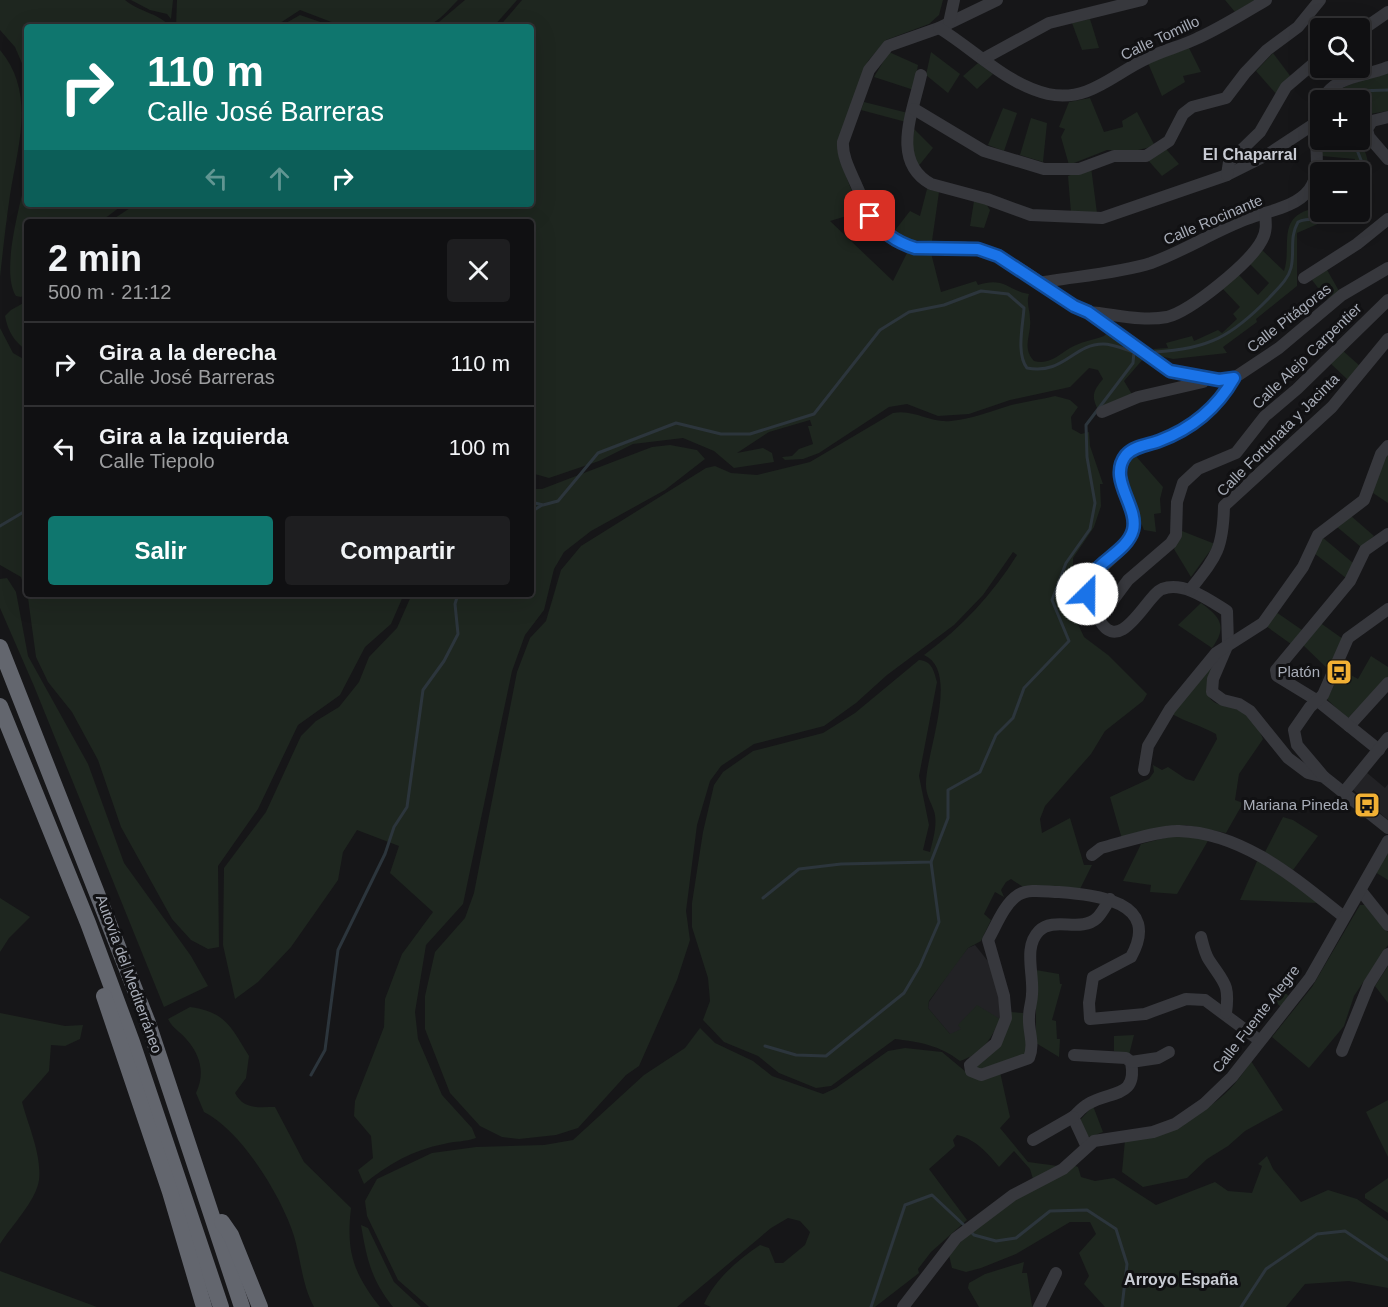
<!DOCTYPE html>
<html lang="es">
<meta charset="utf-8">
<style>
:root{--surface:#101012;--page:#1e1e20;--text:#f1f3f6;--muted:#9c9d9f;--line:#303032;--accent:#0f766e}
body{margin:0;font-family:Arial,sans-serif;background:var(--page);color:var(--text);height:100vh;display:flex;flex-direction:column;font-size:22px;white-space:nowrap}
*{box-sizing:border-box;margin:0}
p{font-size:20px;color:var(--muted)}
.icon{flex:none;width:33px;height:33px;fill:none;stroke:currentColor;stroke-width:2;stroke-linecap:round;stroke-linejoin:round}
.map{position:relative;flex:1;overflow:hidden}
.side{position:absolute;left:24px;top:219px;width:510px;height:378px;display:flex;flex-direction:column;background:var(--surface);border-radius:6px;box-shadow:0 6px 24px #0002,0 0 0 2px var(--line)}
.side>*{flex:none}
.top-card{position:absolute;left:24px;top:24px;width:510px;height:183px;border-radius:6px;box-shadow:0 6px 24px #0002,0 0 0 2px var(--line);background:#0f766e;color:#fff;overflow:hidden}
.controls{position:absolute;left:1310px;top:18px;display:grid;gap:12px}
.controls a{display:grid;place-items:center;width:60px;height:60px;border-radius:6px;background:var(--surface);box-shadow:0 6px 24px #0002,0 0 0 2px var(--line);font-size:30px}
.pin{position:absolute;display:grid;place-items:center;width:51px;height:51px;color:#fff;margin:-26px;border-radius:12px;box-shadow:0 3px 9px #0006}
.me{position:absolute;width:66px;margin:-33px;rotate:23deg;stroke-linejoin:round;filter:drop-shadow(0 0 4px #0008)}
.turn{display:flex;align-items:center;gap:21px;height:126px;padding:0 24px;font-size:27px}
.turn .icon{width:78px;height:78px;stroke-width:2.5}
.turn b{display:block;font-size:42px;line-height:51px}
.lanes{display:flex;align-items:center;height:57px;padding:0 24px;background:#0003;justify-content:center;gap:30px;direction:ltr}
.lanes .off{opacity:.35}
.round{display:grid;place-items:center;flex:none;width:63px;height:63px;border-radius:6px;background:var(--page)}
.headline{display:flex;align-items:center;justify-content:space-between;height:102px;padding:0 24px}
h1{font-size:36px;font-weight:700;line-height:45px}
.action{display:flex;gap:12px;margin-top:auto;padding:12px 24px}
.action a{flex:1;height:69px;border-radius:6px;background:var(--accent);color:#fff;font-size:24px;font-weight:700;line-height:69px;text-align:center}
.action a+a{background:var(--page);color:var(--text)}
ul{padding:0;list-style:none}
li{display:flex;align-items:center;gap:18px;height:84px;padding:0 24px;border-top:2px solid var(--line)}
li div{flex:1}
li b{display:block;font-size:22px}
li em{font-style:normal}
.map>svg:first-child{display:block}
.built{fill:#222225}
.green{fill:#1e261f}
.lines{fill:none;stroke-linecap:round;stroke-linejoin:round}
.stream{stroke:#2c353c;stroke-width:3}
.minor{stroke:#37383d;stroke-width:12}
.highway{stroke:#63666e;stroke-width:16}
.route-casing{stroke:#114b97;stroke-width:15}
.route{stroke:#1a73e8;stroke-width:10}
.labels{text-anchor:middle;stroke-width:6;stroke-linejoin:round;paint-order:stroke}
.street-label{font-size:15px;fill:#a8adb8;stroke:#111113}
.poi-label{font-size:15px;fill:#a8adb8;stroke:#111113;text-anchor:end}
.neighbourhood-label{font-size:16px;font-weight:bold;fill:#c9ccd4;stroke:#111113}
</style>
<div class="map">
<svg width="1388" height="1307" viewBox="0 0 1388 1307">
<rect width="100%" height="100%" fill="#161618"/>
<g class="built">
<polygon points="1366,772 1385,788 1388,784 1388,820 1352,789"/>
<polygon points="975,945 991,965 997,984 1001,1015 999,1027 970,1058 928,1008 929,1002 955,964 968,948"/>
</g>
<g class="green">
<path d="M 0,0 L 125,0 C 137,11 164,15 169,27 L 27,27 L 27,75 L 15,47 L 0,30 Z"/>
<polygon points="131,0 173,0 171,19 167,14 150,10"/>
<path d="M 177,0 L 458,0 C 451,7 442,18 433,23 C 421,29 393,31 382,23 L 334,23 L 300,10 L 274,27 L 176,27 Z"/>
<polygon points="465,0 517,0 493,27 433,27"/>
<path d="M 522,0 L 943,0 L 939,15 L 929,24 L 886,40 L 868,61 L 844,125 L 839,158 L 860,212 L 830,221 L 893,281 L 907,253 L 931,253 L 941,292 L 976,281 L 978,285 C 1005,276 1010,292 1029,294 C 1026,303 1030,310 1030,319 C 1032,334 1021,347 1034,361 C 1050,365 1058,355 1070,348 C 1080,342 1093,340 1104,336 L 1107,333 L 1144,358 L 1124,381 L 1133,396 L 1098,410 C 1091,396 1093,391 1103,379 L 1098,370 L 1089,368 L 1070,387 L 1010,400 L 969,414 L 938,416 L 907,404 L 889,407 L 819,453 L 803,459 L 785,460 L 782,457 L 792,456 L 799,449 L 813,444 L 808,426 L 812,426 L 810,420 L 769,432 L 737,453 L 763,448 L 772,453 L 774,462 L 734,468 L 714,451 L 683,438 L 633,444 L 599,461 L 549,478 L 531,473 L 531,222 L 109,222 L 136,204 L 531,204 L 531,27 L 499,27 Z"/>
<polygon points="1225,0 1255,0 1235,12"/>
<polygon points="300,15 332,26 377,27 279,27"/>
<polygon points="1090,19 1099,48 1082,50 1072,23"/>
<polygon points="1189,48 1201,72 1183,76 1185,82 1162,96 1148,63"/>
<path d="M 0,50 C 36,93 18,145 10,195 C 6,222 3,250 0,277 Z"/>
<polygon points="889,52 918,65 914,90 874,77"/>
<polygon points="931,52 960,74 948,93 926,75"/>
<polygon points="1273,53 1291,77 1278,96 1256,71"/>
<polygon points="978,63 993,74 977,89 963,76"/>
<path d="M 1388,72 L 1388,111 L 1370,114 L 1359,124 L 1359,100 L 1329,100 C 1334,86 1374,77 1388,72 Z"/>
<polygon points="1090,98 1104,132 1123,127 1122,121 1137,112 1155,146 1134,151 1107,150 1069,165 1061,137 1065,129 1059,127 1069,102"/>
<polygon points="864,102 908,113 906,122 861,110"/>
<polygon points="1003,108 1017,113 1004,151 988,145"/>
<polygon points="1031,118 1047,123 1043,162 1020,155"/>
<polygon points="914,129 933,148 917,168 911,155"/>
<path d="M 1359,139 C 1371,160 1373,180 1359,202 L 1359,172 L 1355,172 L 1355,159 L 1322,156 L 1321,140 Z"/>
<polygon points="1166,149 1179,164 1162,176 1147,159"/>
<polygon points="1091,167 1097,213 1071,213 1068,176"/>
<path d="M 27,173 L 27,204 L 124,204 L 100,222 L 27,222 L 27,292 L 21,297 L 16,296 C 0,271 21,203 27,173 Z"/>
<polygon points="927,189 939,192 932,241 907,240 893,233 910,211 920,216"/>
<polygon points="974,201 986,204 990,210 984,228 970,226"/>
<path d="M 1308,210 L 1339,214 L 1353,212 L 1346,221 L 1320,223 L 1297,233 L 1297,286 L 1256,319 L 1257,322 L 1223,347 L 1227,353 L 1173,359 L 1160,356 L 1153,349 L 1168,348 L 1166,343 L 1192,336 L 1194,341 L 1218,330 L 1222,333 L 1237,319 L 1233,314 L 1240,307 L 1222,288 L 1238,274 L 1258,295 L 1269,283 L 1249,263 L 1262,250 L 1284,271 C 1292,248 1277,220 1308,210 Z"/>
<polygon points="1326,268 1339,291 1328,301 1312,280"/>
<path d="M 27,301 L 27,351 C 14,341 8,332 5,316 L 11,310 Z"/>
<polygon points="0,328 13,353 27,361 27,594 404,594 391,624 365,647 340,695 298,725 258,809 218,866 219,947 208,949 191,940 172,919 121,827 98,760 72,712 48,682 36,657 28,598 21,577 0,565"/>
<polygon points="1342,350 1360,366 1348,380 1330,363"/>
<path d="M 1055,396 L 1070,400 L 1078,407 L 1071,417 L 1072,429 L 1081,434 L 1089,432 L 1090,446 L 1103,484 L 1100,484 L 1101,506 L 1094,527 L 1073,558 L 1073,575 L 1067,585 L 1071,609 L 1084,637 L 1108,655 L 1147,694 L 1143,701 L 1105,731 L 1091,754 L 1045,806 L 1040,819 L 1042,833 L 1070,818 L 1084,865 L 1092,865 L 1079,891 L 1023,887 L 1011,879 L 1006,882 L 1001,890 L 1004,897 L 995,892 L 984,914 L 991,920 L 981,941 L 968,948 L 929,1001 L 928,1008 L 950,1034 L 961,1029 L 958,1025 L 977,1005 L 1000,1019 C 990,1041 983,1053 960,1061 C 939,1045 920,1042 895,1039 L 831,1086 L 816,1088 L 779,1073 L 758,1056 L 724,1042 L 703,1020 L 710,1001 L 708,978 L 692,927 L 692,903 L 703,832 L 714,785 L 723,772 L 753,751 L 823,733 L 855,713 L 919,660 C 932,661 934,671 937,682 L 919,776 L 929,825 L 923,850 L 930,852 C 933,839 938,824 934,811 C 931,802 926,795 926,785 C 925,754 961,671 924,655 C 962,627 992,595 1017,555 L 1013,552 L 983,595 L 954,625 L 887,675 L 856,703 L 824,726 L 754,744 L 721,766 L 710,781 L 697,825 L 686,911 L 690,940 L 677,980 L 639,1066 L 626,1075 L 578,1128 L 556,1135 L 519,1139 L 502,1137 L 480,1126 L 450,1093 L 425,1029 L 425,996 L 435,952 L 465,918 L 474,893 L 517,672 L 530,638 L 546,621 L 561,570 L 581,546 L 706,468 L 715,466 L 731,473 L 757,475 L 810,462 L 893,413 C 915,409 928,423 951,421 C 971,419 986,413 1005,407 C 1021,402 1039,400 1055,396 Z"/>
<path d="M 670,445 L 697,450 L 705,459 L 665,490 L 591,531 L 564,552 L 554,569 L 544,610 L 525,635 L 512,671 L 463,904 L 426,945 L 415,1012 L 418,1039 L 442,1095 L 472,1128 L 476,1138 C 465,1142 455,1141 444,1144 C 413,1150 388,1164 364,1184 L 358,1170 L 373,1158 L 371,1136 L 354,1116 L 355,1101 L 384,1027 L 385,999 L 402,954 L 433,912 L 390,873 L 399,846 L 357,830 L 343,852 L 338,880 L 291,947 L 258,982 L 235,999 L 223,945 L 224,868 L 266,812 L 301,736 L 316,721 L 339,707 L 359,682 L 369,657 L 397,628 L 412,594 L 531,594 L 531,489 L 542,489 L 652,447 Z"/>
<polygon points="1388,451 1388,503 1373,493 1379,468"/>
<path d="M 1134,454 L 1163,487 L 1160,499 L 1161,513 L 1154,514 L 1156,532 L 1144,530 C 1135,506 1118,478 1134,454 Z"/>
<polygon points="1351,516 1374,536 1361,547 1336,526"/>
<polygon points="1182,531 1215,544 1191,577 1174,549"/>
<polygon points="1322,537 1353,563 1346,578 1314,553"/>
<polygon points="7,578 16,592 28,656 88,764 124,863 191,956 208,986 164,1007 34,686 0,608 0,579"/>
<path d="M 1201,603 C 1220,617 1228,626 1212,648 L 1178,625 Z"/>
<polygon points="1276,612 1302,630 1291,644 1266,626"/>
<polygon points="1319,622 1343,639 1330,671 1303,645"/>
<polygon points="1371,656 1388,667 1388,677 1347,719 1327,699 1342,670 1358,679"/>
<path d="M 1219,657 C 1216,667 1207,682 1208,693 C 1210,708 1234,705 1243,712 C 1253,720 1259,728 1263,739 L 1239,774 L 1235,800 L 1243,803 L 1226,833 L 1186,825 L 1167,826 L 1122,839 L 1110,797 L 1149,779 L 1154,772 L 1153,765 L 1162,770 L 1168,767 L 1186,779 L 1194,781 L 1217,739 L 1216,734 C 1202,726 1186,722 1172,714 Z"/>
<polygon points="1283,817 1293,820 1318,836 1293,870 1265,852"/>
<polygon points="1176,835 1209,839 1177,894 1150,892 1151,885 1123,881 1141,844"/>
<polygon points="1385,853 1388,854 1388,880 1375,872"/>
<polygon points="1258,859 1277,869 1319,903 1240,900"/>
<polygon points="0,898 30,917 9,938 0,952"/>
<polygon points="1360,905 1365,905 1388,932 1388,945 1354,996 1344,1026 1309,1068 1272,1037 1312,987"/>
<polygon points="1388,966 1388,1003 1375,986"/>
<polygon points="1036,970 1059,974 1060,984 1062,984 1052,1020 1056,1021 1057,1039 1060,1039 1059,1057 1036,1043"/>
<polygon points="1278,987 1290,997 1281,1007 1271,998"/>
<path d="M 190,1007 C 226,1012 231,1027 249,1056 L 246,1078 L 235,1093 C 244,1110 258,1107 275,1107 L 304,1162 L 351,1208 C 346,1251 353,1273 380,1307 L 314,1307 C 302,1285 301,1260 294,1236 C 282,1197 241,1130 204,1112 L 196,1093 C 205,1074 201,1056 187,1040 C 181,1032 173,1029 168,1019 Z"/>
<polygon points="1010,1012 1023,1013 1029,1046 1026,1054 975,1071 978,1064 1004,1039"/>
<path d="M 0,1013 L 65,1026 L 83,1025 L 80,1039 L 65,1046 L 51,1045 L 49,1071 L 22,1102 C 28,1125 42,1155 39,1180 C 36,1201 12,1225 0,1244 Z"/>
<path d="M 700,1028 L 715,1043 L 753,1061 L 772,1076 L 823,1094 L 836,1088 L 888,1051 L 905,1048 L 942,1052 L 972,1077 L 1000,1072 L 1010,1117 L 1000,1128 L 1028,1162 L 1058,1166 L 1033,1179 L 1030,1169 L 1014,1151 L 999,1167 C 989,1154 974,1138 957,1135 L 953,1140 L 955,1146 L 929,1169 L 967,1220 L 931,1252 L 918,1269 L 919,1273 L 875,1307 L 711,1307 L 704,1304 C 715,1279 738,1260 760,1245 L 769,1248 L 775,1263 L 783,1263 L 805,1245 L 810,1232 L 800,1221 L 788,1218 L 771,1228 L 677,1307 L 429,1307 L 398,1280 L 367,1216 L 365,1201 L 377,1179 L 432,1153 L 476,1147 L 544,1145 L 573,1140 L 644,1075 L 685,1048 Z"/>
<polygon points="1134,1035 1129,1055 1114,1051 1114,1036"/>
<path d="M 1251,1061 L 1283,1110 L 1245,1131 L 1228,1146 L 1207,1159 L 1187,1178 L 1143,1187 L 1122,1172 L 1125,1140 C 1181,1121 1218,1115 1251,1061 Z"/>
<polygon points="1388,1100 1388,1157 1366,1112"/>
<path d="M 1093,1106 L 1103,1132 L 1090,1137 C 1083,1134 1080,1126 1081,1119 Z"/>
<path d="M 1267,1156 L 1273,1169 L 1301,1202 L 1328,1190 L 1357,1199 L 1388,1221 L 1388,1288 L 1349,1281 L 1305,1284 L 1286,1307 L 1105,1307 L 1084,1284 L 1089,1276 L 1079,1253 L 1096,1234 L 1090,1222 L 1070,1222 L 1016,1254 L 981,1268 L 966,1272 L 952,1268 L 949,1255 C 980,1215 1030,1191 1073,1165 L 1078,1167 L 1081,1177 L 1095,1181 L 1114,1178 L 1156,1205 L 1215,1182 L 1228,1191 L 1252,1193 L 1262,1166 L 1258,1164 Z"/>
<polygon points="1388,1178 1388,1213 1365,1198 1365,1194"/>
<path d="M 361,1225 L 368,1228 L 394,1282 L 421,1307 L 393,1307 C 371,1279 367,1260 361,1225 Z"/>
<polygon points="1024,1262 1022,1273 1027,1273 1032,1306 1037,1307 979,1307 968,1288 969,1283 985,1274"/>
<polygon points="0,1271 97,1307 0,1307"/>
</g>
<g class="lines">
<g class="stream">
<polyline points="1343,100 1357,91 1388,90"/>
<polyline points="1353,140 1363,165 1359,192"/>
<path d="M 1155,352 C 1209,349 1232,336 1269,298 C 1277,289 1288,280 1291,268 C 1295,251 1289,238 1298,222 C 1314,214 1338,226 1349,212"/>
<path d="M 531,502 L 543,505 L 558,501 L 598,453 L 676,423 L 721,434 L 750,434 L 814,414 L 880,330 L 909,312 L 944,305 L 981,291 L 1008,294 L 1024,308 C 1023,325 1016,354 1027,368 C 1064,375 1073,344 1103,344 C 1114,344 1126,350 1136,353"/>
<polyline points="531,512 542,505"/>
<polyline points="0,526 27,510"/>
<polyline points="763,898 799,869 841,864 931,862 948,818 948,790 980,772 996,735 1013,718 1024,688 1069,641 1052,600 1066,563 1090,529 1095,503 1087,457 1086,425 1133,363 1134,352"/>
<polyline points="765,1046 796,1055 826,1056 904,993 920,966 939,922 931,862"/>
<polyline points="311,1075 325,1050 338,950 385,854 394,827 407,807 423,690 444,661 458,634 455,604 458,594"/>
<polyline points="970,1231 974,1235 996,1241 1016,1238 1050,1211 1087,1210 1116,1229 1127,1264 1122,1307"/>
<polyline points="871,1307 905,1205 932,1195 965,1226"/>
<polyline points="1241,1307 1266,1269 1317,1234 1345,1231 1388,1260"/>
</g>
<g class="minor">
<path d="M 997,0 L 939,28 L 888,46 L 869,70 L 843,142 C 842,158 852,174 858,189 C 896,283 935,228 997,256 C 1024,268 1049,290 1074,306 L 1088,312 L 1170,371 L 1219,379"/>
<polyline points="949,23 954,0"/>
<path d="M 939,28 C 975,50 1006,84 1048,94 C 1089,103 1114,73 1148,58 C 1164,50 1182,46 1198,38 C 1222,27 1244,13 1266,0"/>
<polyline points="1359,32 1388,12"/>
<polyline points="983,59 1049,23 1142,0"/>
<path d="M 921,75 C 913,112 890,161 931,184 L 987,199 L 1031,215 L 1102,218 L 1227,175 L 1267,155 L 1314,124"/>
<path d="M 1322,100 C 1335,75 1365,77 1388,67"/>
<polyline points="914,109 984,151 1044,169 1079,169 1114,156 1146,156 1169,141 1183,114 1192,107 1226,98 1245,73 1267,50 1298,27 1320,0"/>
<polyline points="1388,117 1372,121 1367,129 1369,137 1388,159"/>
<polyline points="1227,175 1229,162 1260,132 1286,87 1320,58"/>
<polyline points="1304,278 1357,244 1388,219"/>
<path d="M 1038,283 C 1071,277 1121,273 1151,263 C 1184,251 1215,231 1247,219 C 1267,211 1295,208 1309,190 C 1327,166 1307,132 1320,105"/>
<path d="M 1089,312 C 1114,314 1142,322 1167,317 C 1191,311 1251,262 1262,240 C 1267,231 1266,223 1265,213"/>
<path d="M 1234,378 C 1217,408 1191,429 1158,441 C 1147,445 1134,446 1126,456 C 1107,479 1140,507 1132,531 C 1125,554 1097,566 1086,587 C 1088,599 1094,610 1100,621 C 1121,656 1147,595 1162,589 C 1184,581 1209,600 1227,611 L 1228,644 L 1213,679 L 1212,692 L 1223,700 L 1239,704 L 1250,711 L 1288,758 L 1308,773 L 1324,777 L 1388,828"/>
<polyline points="1226,379 1234,378 1279,348 1342,295 1388,268"/>
<polyline points="1102,412 1138,397 1203,382"/>
<path d="M 1190,590 C 1216,557 1223,550 1224,506 L 1332,407 L 1388,339"/>
<polyline points="1099,619 1128,580 1171,543 1176,535 1177,502 1183,483 1198,469 1236,453 1265,416 1297,389 1388,300"/>
<polyline points="1349,726 1388,683"/>
<polyline points="1379,750 1318,701 1277,676 1276,670 1350,581 1365,550 1388,534"/>
<polyline points="1144,770 1148,746 1170,709 1216,653 1263,623 1303,567 1318,535 1364,500 1381,454 1388,446"/>
<polyline points="1324,777 1297,745 1294,730 1310,707 1323,695 1348,638 1388,609"/>
<polyline points="1344,792 1388,738"/>
<path d="M 1092,855 L 1101,848 C 1121,843 1160,830 1179,831 C 1244,833 1296,879 1344,917"/>
<polyline points="1361,891 1388,925"/>
<path d="M 1110,899 C 1106,905 1102,913 1097,918 C 1081,933 1054,916 1039,931 C 1023,947 1034,974 1032,994 C 1032,1001 1029,1009 1029,1017 C 1028,1031 1035,1044 1029,1058 L 981,1075 L 971,1071 L 970,1065 L 996,1043 L 1006,1018 L 1004,996 L 988,940 C 996,926 1004,904 1018,895 C 1029,888 1047,892 1059,892 C 1096,895 1162,901 1131,957 L 1093,977 L 1089,1003 L 1090,1019 L 1145,1014 L 1186,999 L 1205,1000 L 1259,1040"/>
<path d="M 1201,937 C 1203,945 1205,954 1209,960 C 1224,983 1230,984 1226,1013"/>
<polyline points="1342,1051 1369,984 1388,954"/>
<path d="M 1074,1055 L 1126,1058 L 1131,1062 C 1138,1099 1110,1090 1088,1104 C 1082,1107 1078,1113 1073,1117 L 1086,1145"/>
<polyline points="1131,1062 1158,1058 1169,1052"/>
<polyline points="1033,1140 1073,1117"/>
<polyline points="903,1307 956,1238 1013,1195 1063,1169 1094,1141 1153,1132 1175,1124 1204,1104 1232,1077 1310,978 1388,841"/>
<polyline points="1039,1307 1056,1273"/>
</g>
<g class="highway">
<polyline points="0,647 148,1023 242,1307"/>
<polyline points="0,706 88,923 132,1042 221,1307"/>
<polyline points="104,996 170,1192 204,1307"/>
<polyline points="222,1222 231,1235 260,1307"/>
</g>
</g>
<g class="lines">
<g class="route-casing">
<path id="route" d="M 870,216 C 883,232 895,242 915,248 L 978,249 L 998,256 L 1074,306 L 1088,312 L 1170,371 L 1219,380 L 1234,378 C 1217,408 1191,429 1159,441 C 1148,445 1134,446 1126,455 C 1107,479 1139,506 1133,530 C 1126,556 1083,565 1087,594"/>
</g>
<use href="#route" class="route"/>
</g>
<defs>
<g id="bus-square" transform="scale(1.35)"><rect x="-9" y="-9" width="18" height="18" rx="4" fill="#f2b134" stroke="#111113"/><path d="M-5-6H5V4H4V6H2V4H-2V6H-4V4H-5ZM-3.5-4V0h7V-4ZM-3.5 1.2v1.5H-2V1.2ZM2 1.2v1.5H3.5V1.2Z" fill="#111"/></g>
</defs>
<g fill-rule="evenodd">
<use href="#bus-square" x="1339" y="672"/>
<use href="#bus-square" x="1367" y="805"/>
</g>
<g class="labels">
<g class="street-label">
<text transform="translate(1160 38) rotate(-25)" y="5">Calle Tomillo</text>
<text transform="translate(1213 220) rotate(-23)" y="5">Calle Rocinante</text>
<text transform="translate(1289 318) rotate(-38)" y="5">Calle Pitágoras</text>
<text transform="translate(1307 356) rotate(-44)" y="5">Calle Alejo Carpentier</text>
<text transform="translate(1278 435) rotate(-45)" y="5">Calle Fortunata y Jacinta</text>
<text transform="translate(129 974) rotate(70)" y="5">Autovía del Mediterráneo</text>
<text transform="translate(1256 1019) rotate(-52)" y="5">Calle Fuente Alegre</text>
</g>
<g class="poi-label">
<text x="1320" y="677">Platón</text>
<text x="1348" y="810">Mariana Pineda</text>
</g>
<g class="neighbourhood-label">
<text x="1250" y="160">El Chaparral</text>
<text x="1181" y="1285">Arroyo España</text>
</g>
</g>
</svg>
<div class="controls">
<a><svg class="icon" aria-label="search" viewBox="0 0 24 24"><circle cx="10" cy="10" r="6"/><path d="M15 15l6 6"/></svg></a>
<a>+</a>
<a>−</a>
</div>
<div class="pin" style="left:870px;top:216px;background:#d93025"><svg class="icon" aria-label="arrive" viewBox="0 0 24 24"><path d="M6 21V4h12l-3 4 3 4H6"/></svg></div>
<svg class="me" style="left:1087px;top:594px" viewBox="-20 -20 40 40"><circle r="19" fill="#fff"/><path d="M0-13L10 11 0 6-10 11z" fill="#1a73e8"/></svg>
<div class="top-card">
<div class="turn"><svg class="icon" aria-label="right" viewBox="0 0 24 24"><path d="M7 20v-9h11M14 6l5 5-5 5"/></svg><div><b>110 m</b>Calle José Barreras</div></div>
<div class="lanes"><svg class="icon off" aria-label="left" viewBox="0 0 24 24"><path d="M17 20v-9H6M10 6l-5 5 5 5"/></svg><svg class="icon off" aria-label="ahead" viewBox="0 0 24 24"><path d="M12 20V5M6 11l6-6 6 6"/></svg><svg class="icon" aria-label="right" viewBox="0 0 24 24"><path d="M7 20v-9h11M14 6l5 5-5 5"/></svg></div>
</div>
<section class="side">
<div class="headline"><div><h1>2 min</h1><p>500 m · 21:12</p></div><a class="round"><svg class="icon" aria-label="close" viewBox="0 0 24 24"><path d="M6 6l12 12M18 6L6 18"/></svg></a></div>
<ul>
<li><svg class="icon" aria-label="right" viewBox="0 0 24 24"><path d="M7 20v-9h11M14 6l5 5-5 5"/></svg><div><b>Gira a la derecha</b><p>Calle José Barreras</p></div><em>110 m</em></li>
<li><svg class="icon" aria-label="left" viewBox="0 0 24 24"><path d="M17 20v-9H6M10 6l-5 5 5 5"/></svg><div><b>Gira a la izquierda</b><p>Calle Tiepolo</p></div><em>100 m</em></li>
</ul>
<div class="action"><a>Salir</a><a>Compartir</a></div>
</section>
</div>
